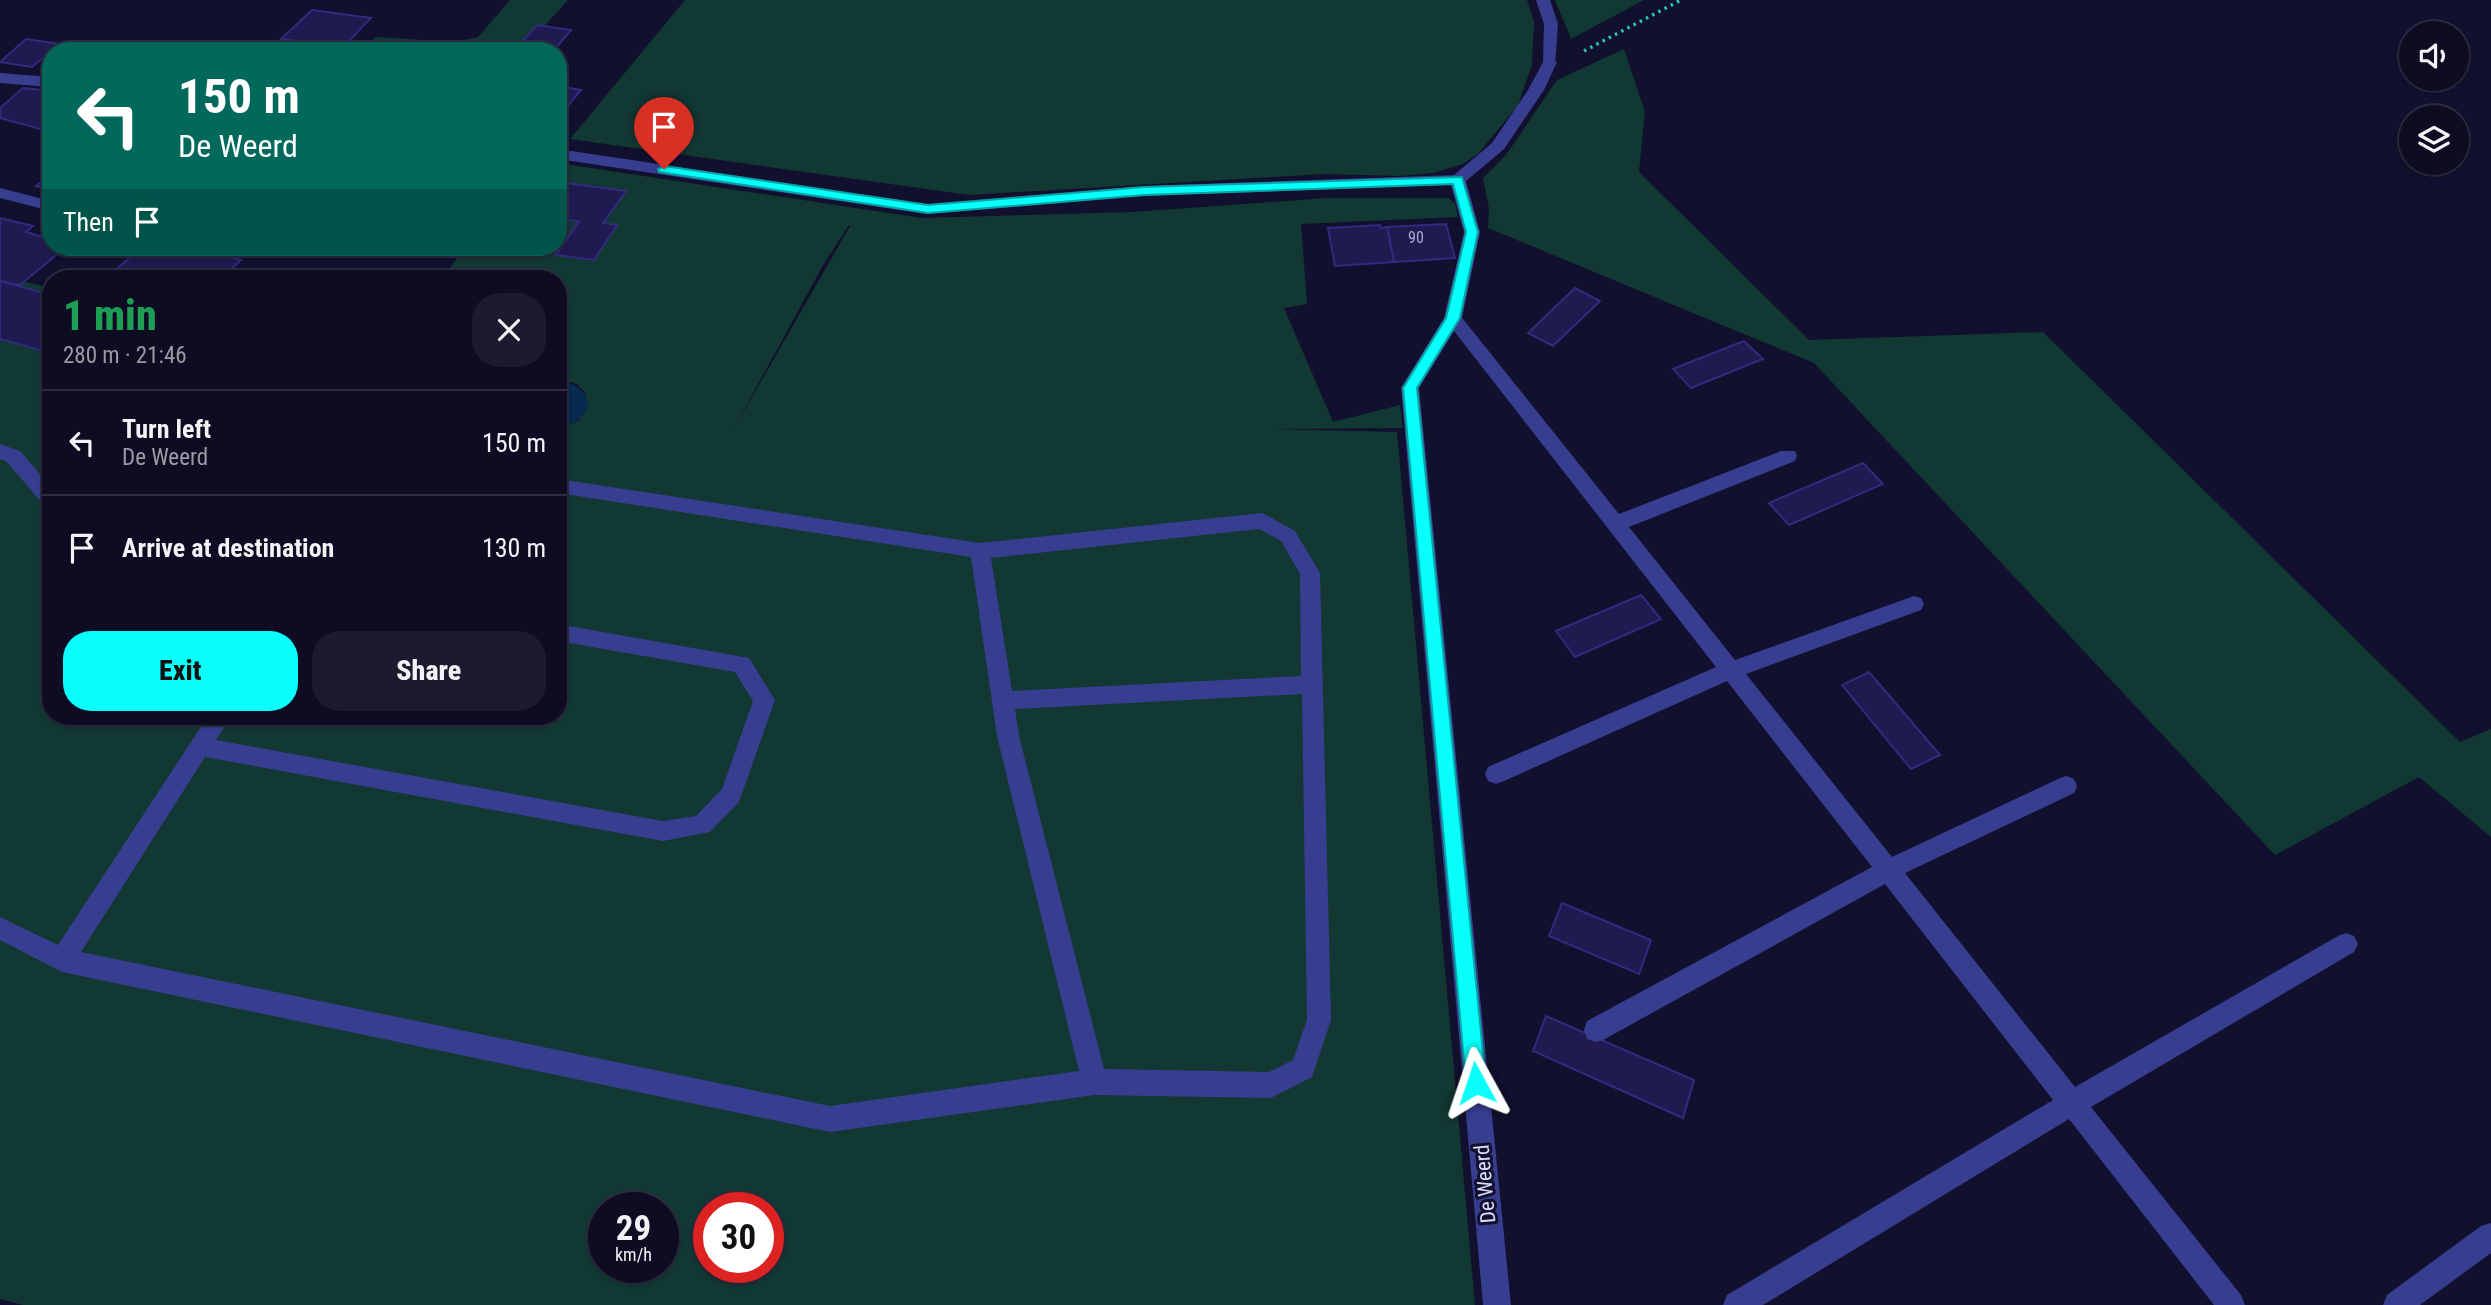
<!DOCTYPE html>
<meta charset="utf-8">
<style>
:root{--surface:#0d0c22;--page:#1b1a2f;--text:#f1f3f6;--muted:#9a9ba5;--line:#2d2c40;--accent:#08fffb}
body{margin:0;font-family:"Roboto Condensed",sans-serif;background:var(--page);color:var(--text);height:100vh;display:flex;flex-direction:column;font-size:26px;white-space:nowrap}
*{box-sizing:border-box;margin:0}
p{font-size:23px;color:var(--muted)}
.icon{flex:none;width:38px;height:38px;fill:none;stroke:currentColor;stroke-width:2;stroke-linecap:round;stroke-linejoin:round}
.map{position:relative;flex:1;overflow:hidden}
.sheet{position:absolute;left:42px;top:270px;width:525px;height:455px;display:flex;flex-direction:column;background:var(--surface);border-radius:28px;box-shadow:0 2px 5px #0004,0 0 0 2px var(--line)}
.sheet>*{flex:none}
.banner{position:absolute;left:42px;top:42px;width:525px;height:214px;border-radius:28px;box-shadow:0 2px 5px #0004,0 0 0 2px var(--line);background:#00695c;color:#fff;overflow:hidden}
.tools{position:absolute;left:2399px;top:21px;display:grid;gap:14px}
.tools a{display:grid;place-items:center;width:70px;height:70px;border-radius:50%;background:var(--surface);box-shadow:0 2px 5px #0004,0 0 0 2px var(--line);font-size:35px}
.speed{position:absolute;left:588px;top:1192px;display:flex;gap:14px;font-size:35px;font-weight:700;text-align:center}
.speed>*{display:grid;place-content:center;width:91px;height:91px;border-radius:50%;background:var(--surface);box-shadow:0 2px 5px #0004,0 0 0 2px var(--line);line-height:1}
.speed small{font-size:18px;font-weight:400}
.speed .limit{border:10px solid #d22;background:#fff;color:#111}
.pin{position:absolute;display:grid;place-items:center;width:60px;height:60px;color:#fff;margin:-72px -30px;border-radius:50% 50% 50% 0;rotate:-45deg;box-shadow:0 0 7px #0007}
.pin .icon{rotate:45deg}
.me{position:absolute;width:77px;margin:-38px;rotate:355deg;stroke-linejoin:round;filter:drop-shadow(0 0 5px #0008)}
.turn{display:flex;align-items:center;gap:24px;height:147px;padding:0 21px;font-size:32px}
.turn .icon{width:91px;height:91px;stroke-width:2.5}
.turn b{display:block;font-size:49px;line-height:60px}
.then{display:flex;align-items:center;height:66px;padding:0 21px;background:#0003;gap:14px;font-size:26px}
.round{display:grid;place-items:center;flex:none;width:74px;height:74px;border-radius:28px;background:var(--page)}
.summary{display:flex;align-items:center;justify-content:space-between;height:119px;padding:0 21px}
h1{font-size:42px;font-weight:800;line-height:52px;color:#1e9e55}
.cta{display:flex;gap:14px;margin-top:auto;padding:14px 21px}
.cta a{flex:1;height:80px;border-radius:28px;background:var(--accent);color:#111;font-size:28px;font-weight:800;line-height:80px;text-align:center}
.cta a+a{background:var(--page);color:var(--text)}
ul{padding:0;list-style:none}
li{display:flex;align-items:center;gap:21px;height:105px;padding:0 21px;border-top:2px solid var(--line)}
li div{flex:1}
li b{display:block;font-size:26px}
li em{font-style:normal}
.map>svg:first-child{display:block}
.green{fill:#123833;fill-rule:evenodd}
.water{fill:#072a50}
.building{fill:#1f1a50;stroke:#312a7e;stroke-width:2}
.lines{fill:none;stroke-linecap:round;stroke-linejoin:round}
.path{stroke:#27c8ac;stroke-width:3.5;stroke-dasharray:2.5 4.5;stroke-linecap:butt}
.lane{fill:#373e90;fill-rule:evenodd}
.street{fill:#373e90;fill-rule:evenodd}
.route{fill:#08fffb;stroke:#05a6a3;stroke-width:2}
.labels{text-anchor:middle;stroke-width:6;stroke-linejoin:round;paint-order:stroke}
.far-number-label{font-size:16px;fill:#adacd3}
.street-label{font-size:21px;fill:#dcdcff;stroke:#11102e}
</style>
<div class="map">
<svg width="2491" height="1305" viewBox="0 0 2491 1305">
<rect width="100%" height="100%" fill="#11102e"/>
<g class="green">
<polygon points="510,0 568,0 522,51 361,51 376,37 455,42 478,37"/>
<polygon points="685,0 1527,0 1534,21 1532,65 1518,105 1479,153 1463,164 1433,173 1400,176 1323,174 969,195 570,139"/>
<polygon points="1555,0 1644,0 1571,39"/>
<polygon points="1624,49 1645,112 1639,172 1809,340 2043,332 2460,742 2491,729 2491,837 2419,777 2275,855 1814,363 1488,228 1489,209 1483,178 1506,155 1557,80"/>
<path d="M 558,163 L 922,218 L 1133,212 L 1328,198 L 1448,198 L 1455,203 L 1458,217 L 1301,224 L 1307,304 L 1284,308 L 1333,422 L 1400,405 L 1403,428 L 1274,429 L 1397,432 L 1475,1305 L 23,1305 L 0,1299 L 0,276 L 51,288 L 51,716 L 558,716 L 558,430 L 579,420 L 586,394 L 577,384 L 558,379 L 558,278 L 442,278 L 466,247 L 558,247 ZM 849,225 L 850,226 L 733,430 L 822,267 ZM 604,1208 L 663,1208 L 663,1267 L 604,1267 ZM 709,1208 L 768,1208 L 768,1267 L 709,1267 Z"/>
</g>
<path class="water" d="M 558,379 C 599,391 596,416 558,430 Z"/>
<g class="building">
<polygon points="312,10 371,18 343,47 281,39"/>
<polygon points="537,25 571,30 556,48 537,45 532,51 514,51"/>
<polygon points="26,39 60,44 32,67 0,62"/>
<polygon points="558,86 581,90 558,118"/>
<polygon points="23,88 51,91 51,120 40,129 0,118 0,108"/>
<polygon points="51,174 51,190 36,186"/>
<polygon points="558,182 626,191 603,223 617,225 594,260 556,255 579,221 558,219"/>
<polygon points="0,218 33,226 26,232 51,239 51,247 66,247 20,285 0,281"/>
<polygon points="1446,224 1455,258 1394,262 1387,227"/>
<polygon points="1380,225 1381,228 1387,227 1394,262 1335,266 1328,228"/>
<polygon points="141,247 171,247 212,257 216,254 241,260 225,275 239,278 107,278"/>
<polygon points="0,281 51,295 51,353 0,339"/>
<polygon points="1575,288 1600,301 1553,346 1528,333"/>
<polygon points="1744,341 1763,359 1691,388 1673,369"/>
<polygon points="1863,463 1883,484 1789,525 1769,503"/>
<polygon points="1641,595 1661,619 1575,657 1556,631"/>
<polygon points="1869,672 1940,755 1911,769 1842,685"/>
<polygon points="1562,903 1651,940 1639,974 1549,936"/>
<polygon points="1546,1016 1694,1080 1683,1118 1533,1051"/>
</g>
<g class="lines">
<polyline class="path" points="1584,51 1681,0"/>
<g class="lane">
<polygon points="1536,0 1550,0 1558,24 1555,65 1545,65 1543,62 1544,24"/>
<polygon points="0,188 51,201 51,211 0,198"/>
<polygon points="1453,312 1459,314 1619,514 1781,451 1795,451 1797,456 1795,461 1629,527 1735,660 1914,596 1921,598 1924,604 1921,610 1746,674 1892,857 2058,779 2066,776 2074,779 2077,786 2074,793 1905,873 2075,1087 2338,936 2346,933 2354,936 2358,944 2354,952 2091,1107 2241,1295 2245,1305 2214,1305 2069,1119 1763,1305 1723,1305 1727,1295 2053,1100 1885,884 1605,1039 1596,1042 1587,1039 1584,1030 1587,1021 1872,867 1727,681 1504,781 1496,784 1488,781 1485,774 1488,767 1716,667 1447,322 1444,318 1447,314"/>
<polygon points="0,444 20,451 51,487 51,507 44,505 6,461 0,459"/>
<path d="M 558,479 L 980,543 L 1262,513 L 1295,531 L 1320,573 L 1331,1020 L 1312,1077 L 1271,1098 L 1094,1095 L 830,1132 L 62,972 L 0,940 L 0,917 L 58,945 L 208,716 L 231,716 L 216,740 L 663,821 L 696,816 L 722,789 L 753,701 L 735,672 L 558,641 L 558,624 L 749,658 L 775,700 L 739,802 L 710,832 L 663,841 L 205,757 L 81,952 L 830,1106 L 1079,1071 L 997,736 L 971,557 L 558,493 ZM 1259,529 L 1281,541 L 1300,574 L 1301,676 L 1012,691 L 991,558 ZM 1302,694 L 1307,1020 L 1293,1060 L 1269,1072 L 1104,1069 L 1019,736 L 1015,709 Z"/>
<polygon points="2491,1223 2491,1253 2420,1305 2383,1305 2387,1295 2481,1226"/>
</g>
<g class="street">
<polygon points="1550,58 1557,62 1544,90 1504,149 1466,181 1480,232 1462,318 1419,388 1511,1305 1483,1305 1401,388 1444,318 1464,232 1451,185 1144,196 927,214 558,159 558,149 927,204 1144,186 1454,175 1492,143 1528,90 1543,62"/>
<polygon points="0,73 51,77 51,87 0,83"/>
</g>
</g>
<polygon class="route" points="664,166 928,205 1144,187 1462,177 1478,232 1460,318 1417,388 1486,1083 1483,1090 1476,1092 1469,1090 1466,1083 1403,388 1446,318 1466,232 1453,184 1144,195 928,213 659,172 658,169"/>
<g class="labels">
<g class="far-number-label">
<text x="1416" y="243">90</text>
</g>
<g class="street-label">
<text transform="translate(1485 1184) rotate(-95)" y="7">De Weerd</text>
</g>
</g>
</svg>
<div class="tools">
<a><svg class="icon" aria-label="sound" viewBox="0 0 24 24"><path d="M4 9h4l5-4v14l-5-4H4zM17 9q2 3 0 6"/></svg></a>
<a><svg class="icon" aria-label="layers" viewBox="0 0 24 24"><path d="M12 4l9 5-9 5-9-5zM3 14l9 5 9-5"/></svg></a>
</div>
<div class="speed"><div>29<small>km/h</small></div><div class="limit">30</div></div>
<div class="pin" style="left:664px;top:169px;background:#d93025"><svg class="icon" aria-label="arrive" viewBox="0 0 24 24"><path d="M6 21V4h12l-3 4 3 4H6"/></svg></div>
<svg class="me" style="left:1476px;top:1083px" viewBox="-20 -20 40 40"><path d="M0-17L14 15 0 8-14 15z" fill="#08fffb" stroke="#fff" stroke-width="4"/></svg>
<div class="banner">
<div class="turn"><svg class="icon" aria-label="left" viewBox="0 0 24 24"><path d="M17 20v-9H6M10 6l-5 5 5 5"/></svg><div><b>150 m</b>De Weerd</div></div>
<div class="then">Then<svg class="icon" aria-label="arrive" viewBox="0 0 24 24"><path d="M6 21V4h12l-3 4 3 4H6"/></svg></div>
</div>
<section class="sheet">
<div class="summary"><div><h1>1 min</h1><p>280 m · 21:46</p></div><a class="round"><svg class="icon" aria-label="close" viewBox="0 0 24 24"><path d="M6 6l12 12M18 6L6 18"/></svg></a></div>
<ul>
<li><svg class="icon" aria-label="left" viewBox="0 0 24 24"><path d="M17 20v-9H6M10 6l-5 5 5 5"/></svg><div><b>Turn left</b><p>De Weerd</p></div><em>150 m</em></li>
<li><svg class="icon" aria-label="arrive" viewBox="0 0 24 24"><path d="M6 21V4h12l-3 4 3 4H6"/></svg><div><b>Arrive at destination</b></div><em>130 m</em></li>
</ul>
<div class="cta"><a>Exit</a><a>Share</a></div>
</section>
</div>
